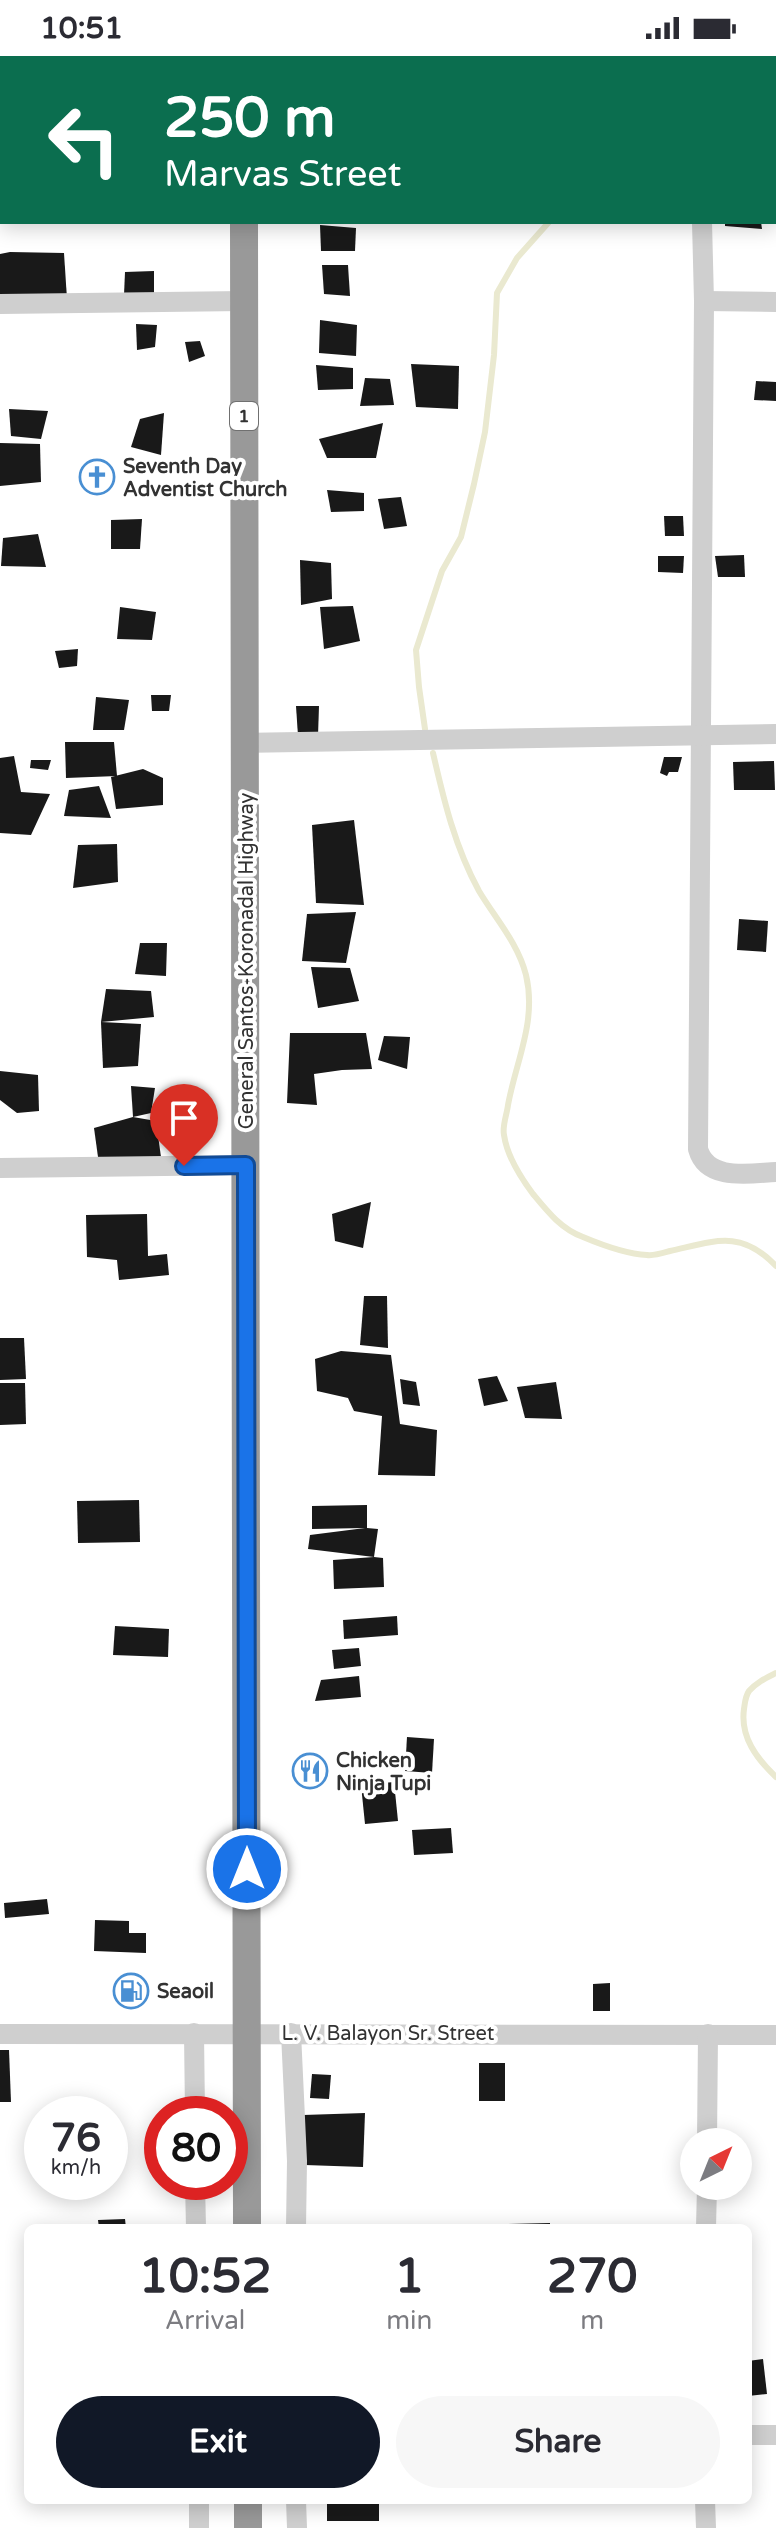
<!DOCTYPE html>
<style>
:root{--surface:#fff;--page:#f7f7f7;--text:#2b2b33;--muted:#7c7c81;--accent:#111827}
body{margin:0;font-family:"Varela Round",sans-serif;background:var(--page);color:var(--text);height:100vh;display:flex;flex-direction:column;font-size:30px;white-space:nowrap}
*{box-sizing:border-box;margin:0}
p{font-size:26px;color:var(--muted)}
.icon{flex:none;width:44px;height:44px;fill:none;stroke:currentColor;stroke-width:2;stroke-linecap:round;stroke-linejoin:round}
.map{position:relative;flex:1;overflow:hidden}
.details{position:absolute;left:24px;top:2168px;width:728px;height:280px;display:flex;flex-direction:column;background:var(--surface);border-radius:12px;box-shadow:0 4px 20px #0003}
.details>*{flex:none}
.guide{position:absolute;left:0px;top:0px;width:776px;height:168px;box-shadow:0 4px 20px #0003;background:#0b6e4f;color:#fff;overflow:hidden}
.needle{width:52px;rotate:43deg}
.controls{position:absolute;left:680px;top:2072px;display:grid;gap:16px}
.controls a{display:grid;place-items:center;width:72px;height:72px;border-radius:50%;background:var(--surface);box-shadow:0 4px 20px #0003;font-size:40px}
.speed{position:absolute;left:24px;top:2040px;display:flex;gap:16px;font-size:40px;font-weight:700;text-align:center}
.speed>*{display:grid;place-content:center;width:104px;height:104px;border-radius:50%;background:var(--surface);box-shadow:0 4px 20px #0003;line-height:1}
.speed small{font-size:20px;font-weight:400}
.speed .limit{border:12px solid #d22;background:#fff;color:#111}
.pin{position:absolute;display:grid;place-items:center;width:68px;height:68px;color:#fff;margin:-82px -34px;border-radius:50% 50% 50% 0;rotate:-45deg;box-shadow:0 0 8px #0007}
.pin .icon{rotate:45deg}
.me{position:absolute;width:88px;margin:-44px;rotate:0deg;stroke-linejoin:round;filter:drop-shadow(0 0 6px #0008)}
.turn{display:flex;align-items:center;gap:28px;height:168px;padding:0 32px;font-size:36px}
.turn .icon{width:104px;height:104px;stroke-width:2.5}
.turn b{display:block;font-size:56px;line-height:68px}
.eta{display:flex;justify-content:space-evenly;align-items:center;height:136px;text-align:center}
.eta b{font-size:48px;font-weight:700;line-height:56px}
.cta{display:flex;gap:16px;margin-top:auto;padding:16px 32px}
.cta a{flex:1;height:92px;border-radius:48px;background:var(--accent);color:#fff;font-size:32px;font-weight:700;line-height:92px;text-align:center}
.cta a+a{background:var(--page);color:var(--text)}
.status{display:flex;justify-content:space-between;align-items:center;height:56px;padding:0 40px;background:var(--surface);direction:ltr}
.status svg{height:22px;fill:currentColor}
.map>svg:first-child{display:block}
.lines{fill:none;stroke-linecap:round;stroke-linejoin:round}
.stream{stroke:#eae9d0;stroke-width:6}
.building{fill:#191919}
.minor{stroke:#cfcfcf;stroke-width:20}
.highway{stroke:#999;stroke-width:28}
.route-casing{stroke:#114b97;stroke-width:20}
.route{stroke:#1a73e8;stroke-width:14}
.labels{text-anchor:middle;stroke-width:8;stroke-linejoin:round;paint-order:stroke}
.shield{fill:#fff;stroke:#707070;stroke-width:2}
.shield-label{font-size:18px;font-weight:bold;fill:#323232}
.poi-label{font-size:20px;font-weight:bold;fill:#323232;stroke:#fff;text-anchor:start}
.street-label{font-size:20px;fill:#323232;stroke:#fff}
</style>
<div class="status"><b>10:51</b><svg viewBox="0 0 49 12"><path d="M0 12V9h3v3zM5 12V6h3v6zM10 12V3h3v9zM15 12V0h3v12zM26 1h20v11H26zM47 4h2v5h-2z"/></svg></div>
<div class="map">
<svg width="776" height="2472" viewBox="0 0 776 2472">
<rect width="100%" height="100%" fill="#fff"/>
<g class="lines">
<g class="stream">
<polyline points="564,2 564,0"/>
<polyline points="425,673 419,631 416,594 442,515 461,481 474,428 485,376 494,299 497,237 517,202 549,166"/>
<path d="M 433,697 C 444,745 455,791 479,835 C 495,862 518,887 526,919 C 537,965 516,1005 508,1049 C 507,1058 502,1070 504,1079 C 507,1100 521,1122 533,1138 C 547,1155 561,1173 583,1181 C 602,1189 626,1198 647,1199 C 654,1200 663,1197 670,1195 C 715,1185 741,1173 776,1210"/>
<path d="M 776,1617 C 766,1622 757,1626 749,1635 C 745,1641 745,1647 744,1653 C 740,1681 757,1703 776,1721"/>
</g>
</g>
<g class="building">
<polygon points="725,166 761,166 762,173 725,170"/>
<polygon points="320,169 356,172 355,195 321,195"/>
<polygon points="10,196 64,197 67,243 0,245 0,198"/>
<polygon points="322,209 348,209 350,240 324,238"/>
<polygon points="154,215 154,240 124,239 125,216"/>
<polygon points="320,264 357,269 356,300 319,297"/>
<polygon points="136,268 157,269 155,291 137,294"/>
<polygon points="200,285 205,300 189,306 185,286"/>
<polygon points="411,308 459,310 458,353 416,351"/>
<polygon points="316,309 353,312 353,333 318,334"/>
<polygon points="365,322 390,323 394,349 360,350"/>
<polygon points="756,325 776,326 776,345 754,344"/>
<polygon points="9,353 48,355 41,383 11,380"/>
<polygon points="164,357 161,399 131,391 140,363"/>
<polygon points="383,367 376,402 327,402 319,383"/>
<polygon points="0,387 40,388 41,426 0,430"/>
<polygon points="327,434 364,437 364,455 331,456"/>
<polygon points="401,441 407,470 384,473 378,443"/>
<polygon points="664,460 683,460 684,480 665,480"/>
<polygon points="142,463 140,493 111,493 111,464"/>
<polygon points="38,478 46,511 1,510 3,482"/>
<polygon points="744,499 745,521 718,521 715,500"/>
<polygon points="658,500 684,500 683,517 658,516"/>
<polygon points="300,504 331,507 332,543 301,549"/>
<polygon points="353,550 360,585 324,593 320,551"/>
<polygon points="120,551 156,556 152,584 117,583"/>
<polygon points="78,593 77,610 59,612 55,595"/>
<polygon points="151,639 171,639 169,655 152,655"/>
<polygon points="96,641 129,644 124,674 93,674"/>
<polygon points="296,650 319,650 318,680 298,680"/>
<polygon points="65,686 114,686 117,720 66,722"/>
<polygon points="14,700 21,736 50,738 31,779 0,777 0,702"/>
<polygon points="664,701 682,701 678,716 669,716 667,720 660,717"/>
<polygon points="31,704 51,704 48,714 30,712"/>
<polygon points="774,705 775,734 734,734 733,706"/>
<polygon points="143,713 163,722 163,749 116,753 111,721"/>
<polygon points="99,730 111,762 64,760 69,734"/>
<polygon points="354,764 364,849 316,847 312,769"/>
<polygon points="117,788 118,826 73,832 78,789"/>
<polygon points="356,856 346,907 302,905 307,858"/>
<polygon points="739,863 768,865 766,896 737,894"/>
<polygon points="140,887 167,887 166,920 135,918"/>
<polygon points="311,911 350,912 359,945 318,952"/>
<polygon points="106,933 151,935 154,961 101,966"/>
<polygon points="101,966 141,968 138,1010 103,1012"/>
<polygon points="290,977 366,977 372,1013 342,1014 314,1018 317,1049 287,1047"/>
<polygon points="384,980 410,981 407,1013 378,1004"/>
<polygon points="0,1015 38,1019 39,1055 17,1057 0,1044"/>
<polygon points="131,1030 155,1032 151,1057 133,1061"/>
<polygon points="133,1061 156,1065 161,1101 98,1101 94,1072"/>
<polygon points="371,1146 363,1192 335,1185 332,1158"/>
<polygon points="147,1158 148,1200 167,1198 169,1219 119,1224 117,1204 87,1201 86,1159"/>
<polygon points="364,1240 387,1240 388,1292 360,1289"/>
<polygon points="0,1282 24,1282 26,1323 0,1324"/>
<polygon points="341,1295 391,1299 400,1368 437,1374 435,1420 378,1419 382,1360 354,1355 348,1342 317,1335 315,1303"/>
<polygon points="497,1320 508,1345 484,1350 478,1323"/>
<polygon points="400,1323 416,1326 420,1350 403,1348"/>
<polygon points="556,1326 562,1363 525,1362 517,1331"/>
<polygon points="0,1327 25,1327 26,1368 0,1369"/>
<polygon points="139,1444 140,1486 78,1487 77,1445"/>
<polygon points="367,1449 367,1472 378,1473 374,1501 308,1493 310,1479 365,1472 312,1473 312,1450"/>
<polygon points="374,1501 383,1502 384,1531 334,1533 333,1504"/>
<polygon points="397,1560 398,1579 344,1583 343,1564"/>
<polygon points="115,1570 169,1573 168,1601 113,1599"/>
<polygon points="359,1592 361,1610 334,1613 332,1594"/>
<polygon points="359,1620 361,1641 315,1645 321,1624"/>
<polygon points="407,1681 434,1683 432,1717 405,1715"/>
<polygon points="394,1726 398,1765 365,1768 361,1729"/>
<polygon points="451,1772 453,1797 414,1799 412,1774"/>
<polygon points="47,1843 49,1858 5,1862 4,1847"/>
<polygon points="95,1864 129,1865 129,1877 146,1877 146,1897 94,1895"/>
<polygon points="610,1927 610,1955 593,1955 593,1928"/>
<polygon points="0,1994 9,1994 11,2046 0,2046"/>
<rect x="479" y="2007" width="26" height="38"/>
<polygon points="312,2018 331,2019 329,2043 310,2042"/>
<polygon points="365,2057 363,2111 305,2109 303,2059"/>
<polygon points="125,2163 126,2172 99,2172 98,2164"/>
<polygon points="550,2167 550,2172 505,2172 505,2168"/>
<polygon points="763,2303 767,2338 748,2340 748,2305"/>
<rect x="327" y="2444" width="52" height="21"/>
</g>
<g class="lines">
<g class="minor">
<polyline points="699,0 699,2"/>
<path d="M 702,166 L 704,245 L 698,1093 C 707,1126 751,1117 776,1116"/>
<polyline points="704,245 776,246"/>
<polyline points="0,248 244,245"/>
<polyline points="246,687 776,678"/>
<polyline points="0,1112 246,1109"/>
<polyline points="194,1977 195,2058"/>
<polyline points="291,1977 297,2105 296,2172"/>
<polyline points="0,1978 776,1979"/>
<polyline points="707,2086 708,1978"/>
<polyline points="195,2126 196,2172"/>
<polyline points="706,2172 707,2130"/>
<polyline points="748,2379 776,2379"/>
<polyline points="199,2444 199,2472"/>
<polyline points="296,2444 297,2472"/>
<polyline points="705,2444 706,2472"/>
</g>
<g class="highway">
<polyline points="243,0 243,2"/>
<polyline points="244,166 247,2172"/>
<polyline points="248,2444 248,2472"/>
</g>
</g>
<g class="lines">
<g class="route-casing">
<polyline id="route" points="184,1110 246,1109 247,1813"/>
</g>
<use href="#route" class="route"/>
</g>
<defs>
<g id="church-ring" transform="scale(1.8)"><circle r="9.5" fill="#fff" stroke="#498fd3" stroke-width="1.5"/><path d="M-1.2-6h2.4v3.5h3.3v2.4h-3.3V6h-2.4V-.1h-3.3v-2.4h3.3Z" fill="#498fd3"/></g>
<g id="restaurant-ring" transform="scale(1.8)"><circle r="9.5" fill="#fff" stroke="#498fd3" stroke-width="1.5"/><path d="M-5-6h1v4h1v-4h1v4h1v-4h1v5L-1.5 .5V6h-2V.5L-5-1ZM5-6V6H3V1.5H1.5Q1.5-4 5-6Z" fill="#498fd3"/></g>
<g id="fuel-ring" transform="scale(1.8)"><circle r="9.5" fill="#fff" stroke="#498fd3" stroke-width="1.5"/><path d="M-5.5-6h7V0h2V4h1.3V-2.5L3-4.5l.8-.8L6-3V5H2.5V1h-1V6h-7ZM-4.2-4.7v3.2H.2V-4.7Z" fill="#498fd3"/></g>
</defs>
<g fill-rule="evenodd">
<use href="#church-ring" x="97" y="421"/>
<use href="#restaurant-ring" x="310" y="1715"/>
<use href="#fuel-ring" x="131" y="1935"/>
</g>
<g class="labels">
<rect class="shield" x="230" y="346" width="28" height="28" rx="6"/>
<g class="shield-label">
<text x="244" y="366">1</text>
</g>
<g class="poi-label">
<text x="123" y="417">Seventh Day<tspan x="123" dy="23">Adventist Church</tspan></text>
<text x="336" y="1711">Chicken<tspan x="336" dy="23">Ninja Tupi</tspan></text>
<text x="157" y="1942">Seaoil</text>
</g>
<g class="street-label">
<text transform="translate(246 905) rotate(-90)" y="7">General Santos-Koronadal Highway</text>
<text x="388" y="1984">L. V. Balayon Sr. Street</text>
</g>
</g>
</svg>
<div class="controls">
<a><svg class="needle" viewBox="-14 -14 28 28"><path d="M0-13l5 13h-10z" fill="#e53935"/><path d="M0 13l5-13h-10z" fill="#7c7c81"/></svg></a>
</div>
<div class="speed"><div>76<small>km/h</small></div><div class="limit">80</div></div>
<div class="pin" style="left:184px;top:1110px;background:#d93025"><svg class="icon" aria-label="arrive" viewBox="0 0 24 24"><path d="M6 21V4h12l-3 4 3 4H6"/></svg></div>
<svg class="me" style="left:247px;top:1813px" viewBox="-20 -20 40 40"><circle r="17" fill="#1a73e8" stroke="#fff" stroke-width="3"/><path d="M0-11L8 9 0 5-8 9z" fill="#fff"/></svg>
<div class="guide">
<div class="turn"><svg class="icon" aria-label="left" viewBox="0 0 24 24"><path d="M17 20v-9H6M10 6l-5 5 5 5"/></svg><div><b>250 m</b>Marvas Street</div></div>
</div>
<section class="details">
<div class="eta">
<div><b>10:52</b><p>Arrival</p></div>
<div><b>1</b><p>min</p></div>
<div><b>270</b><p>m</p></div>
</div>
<div class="cta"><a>Exit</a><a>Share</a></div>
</section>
</div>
